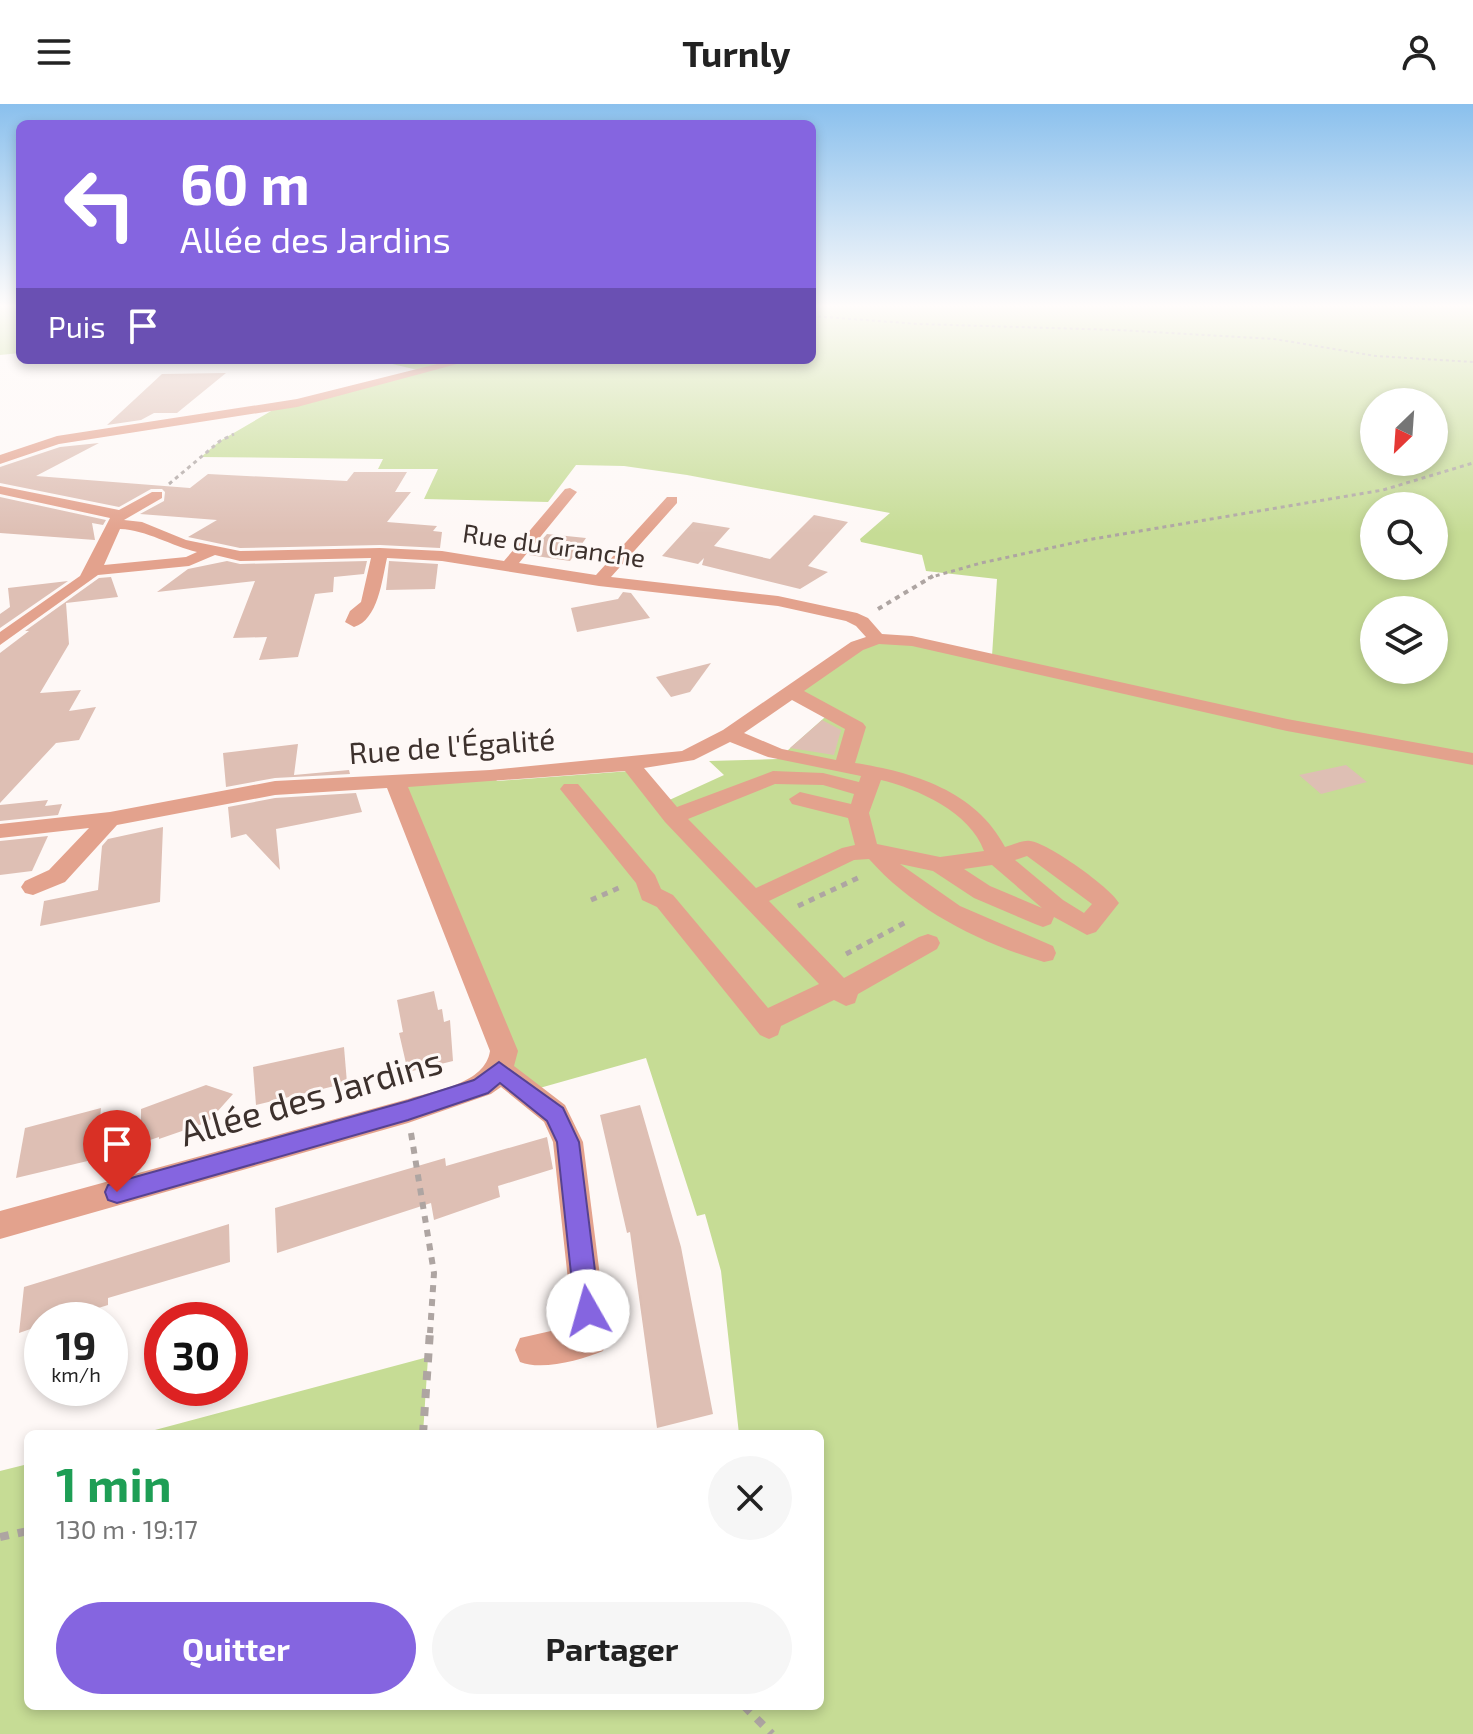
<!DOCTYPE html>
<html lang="fr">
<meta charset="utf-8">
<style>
:root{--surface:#fff;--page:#f6f6f6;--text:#222;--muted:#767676;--accent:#8565e0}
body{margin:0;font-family:"Exo 2",sans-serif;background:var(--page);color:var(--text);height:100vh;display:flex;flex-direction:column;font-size:30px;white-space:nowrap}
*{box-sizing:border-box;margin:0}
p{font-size:26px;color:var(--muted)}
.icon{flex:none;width:44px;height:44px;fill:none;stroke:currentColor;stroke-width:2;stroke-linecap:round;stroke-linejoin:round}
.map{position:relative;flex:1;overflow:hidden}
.details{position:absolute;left:24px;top:1326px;width:800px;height:280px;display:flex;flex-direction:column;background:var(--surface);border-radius:12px;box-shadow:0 4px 12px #0003}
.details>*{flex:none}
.hud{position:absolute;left:16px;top:16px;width:800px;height:244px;border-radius:12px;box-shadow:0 4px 12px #0003;background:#8565e0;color:#fff;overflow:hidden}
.needle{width:52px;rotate:205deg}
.tools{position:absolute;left:1360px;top:284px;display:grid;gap:16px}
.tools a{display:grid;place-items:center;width:88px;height:88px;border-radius:50%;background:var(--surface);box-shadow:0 4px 12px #0003;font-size:40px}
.speed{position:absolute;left:24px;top:1198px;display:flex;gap:16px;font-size:40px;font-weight:700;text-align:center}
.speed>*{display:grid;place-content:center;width:104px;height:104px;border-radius:50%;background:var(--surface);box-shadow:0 4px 12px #0003;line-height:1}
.speed small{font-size:20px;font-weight:400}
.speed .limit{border:12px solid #d22;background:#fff;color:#111}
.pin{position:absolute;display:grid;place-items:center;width:68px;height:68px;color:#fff;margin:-82px -34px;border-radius:50% 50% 50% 0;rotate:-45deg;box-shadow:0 0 8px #0007}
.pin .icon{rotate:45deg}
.me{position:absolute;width:88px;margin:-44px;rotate:353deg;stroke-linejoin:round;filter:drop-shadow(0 0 6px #0008)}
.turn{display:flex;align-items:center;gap:28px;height:168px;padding:0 32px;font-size:36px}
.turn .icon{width:104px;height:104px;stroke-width:2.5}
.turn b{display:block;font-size:56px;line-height:68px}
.then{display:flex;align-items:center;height:76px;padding:0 32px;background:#0003;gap:16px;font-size:30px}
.round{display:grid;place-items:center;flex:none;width:84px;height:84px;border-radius:42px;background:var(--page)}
.summary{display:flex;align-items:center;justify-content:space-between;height:136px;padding:0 32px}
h1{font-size:48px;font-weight:700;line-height:60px;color:#1e9e55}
.cta{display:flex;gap:16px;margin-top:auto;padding:16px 32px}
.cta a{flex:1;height:92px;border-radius:48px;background:var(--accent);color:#fff;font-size:32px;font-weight:700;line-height:92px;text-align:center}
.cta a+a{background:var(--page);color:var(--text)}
header{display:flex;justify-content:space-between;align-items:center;height:104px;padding:0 32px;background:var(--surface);font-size:36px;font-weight:700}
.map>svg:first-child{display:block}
.green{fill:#c6dc95;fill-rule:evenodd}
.building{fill:#debfb4}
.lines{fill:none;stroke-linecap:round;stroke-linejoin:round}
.path-far5{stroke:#aea5a2;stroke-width:2;stroke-dasharray:3 3;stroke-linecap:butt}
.path-far4{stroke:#aea5a2;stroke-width:3;stroke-dasharray:4 4;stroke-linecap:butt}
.path-far3{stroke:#aea5a2;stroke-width:4;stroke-dasharray:5 5;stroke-linecap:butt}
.path-far2{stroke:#aea5a2;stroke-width:5;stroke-dasharray:6 6;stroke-linecap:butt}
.path-far1{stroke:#aea5a2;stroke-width:6;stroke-dasharray:7 7;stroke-linecap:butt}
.path{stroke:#aea5a2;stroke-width:8;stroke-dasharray:9 9;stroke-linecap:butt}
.minor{fill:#e3a28d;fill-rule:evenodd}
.route{fill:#8565e0;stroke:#564292;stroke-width:2}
.labels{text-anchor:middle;stroke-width:6;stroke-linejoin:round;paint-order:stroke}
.far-street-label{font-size:26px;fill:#3d312d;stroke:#fef8f6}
.street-label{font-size:30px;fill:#3d312d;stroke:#fef8f6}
.near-street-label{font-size:36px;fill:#3d312d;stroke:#fef8f6}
</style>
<header><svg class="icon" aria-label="menu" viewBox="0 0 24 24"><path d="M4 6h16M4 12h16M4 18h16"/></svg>Turnly<svg class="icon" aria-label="person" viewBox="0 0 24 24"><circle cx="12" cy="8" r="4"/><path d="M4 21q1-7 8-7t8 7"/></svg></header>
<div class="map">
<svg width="1473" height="1630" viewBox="0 0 1473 1630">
<rect width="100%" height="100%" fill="#fef8f6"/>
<g class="green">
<polygon points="0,202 20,202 20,249 0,251"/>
<path d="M 812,202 L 1473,202 L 1473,1630 L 0,1630 L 0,1367 L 28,1360 L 28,1602 L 820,1602 L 820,1330 L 739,1330 L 721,1167 L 705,1110 L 697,1112 L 646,954 L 529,987 L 499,966 L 395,678 L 493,672 L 497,677 L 630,667 L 665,698 L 724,671 L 709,657 L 778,655 L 833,606 L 798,586 L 877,535 L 992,552 L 997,475 L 926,467 L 922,451 L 861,438 L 860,435 L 890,409 L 687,371 L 624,362 L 576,361 L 548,398 L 424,395 L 438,365 L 378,365 L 383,355 L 201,353 L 220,337 L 278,303 L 422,267 L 388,259 L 330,256 L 812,256 ZM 1374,298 L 1434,298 L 1434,358 L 1374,358 ZM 1374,402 L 1434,402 L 1434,462 L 1374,462 ZM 1374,506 L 1434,506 L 1434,566 L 1374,566 Z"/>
<polygon points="428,1253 423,1330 140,1330"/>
</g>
<g class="building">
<polygon points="226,269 177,309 154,309 141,316 107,321 162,270"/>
<polygon points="99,339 36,372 190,384 208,370 347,377 354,368 407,368 395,388 411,388 387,418 437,422 433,427 442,428 440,444 380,441 240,444 188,433 217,416 140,410 164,397 165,388 162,385 151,385 119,403 0,379 0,363 60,343"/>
<polygon points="0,393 106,416 103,421 92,419 95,436 0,429"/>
<polygon points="814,411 848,418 808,462 828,468 800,485 702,461 704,454 698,460 662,452 693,418 730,424 714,442 770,455"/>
<polygon points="547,430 586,434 570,457 529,451"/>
<polygon points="227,457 240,460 367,457 364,470 334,473 333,488 315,490 298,553 259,556 267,533 233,534 255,477 157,488 188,465"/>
<polygon points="389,457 438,460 435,485 386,486"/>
<polygon points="111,473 118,493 66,499 69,540 40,589 81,586 69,607 96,603 79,636 56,639 0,699 0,549 29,527 25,527 99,474"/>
<polygon points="68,477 0,524 0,510 10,503 8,484"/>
<polygon points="623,488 631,489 650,514 577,528 571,504 618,495"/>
<polygon points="711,559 690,588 671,593 656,573"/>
<polygon points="822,616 841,626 834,651 790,644"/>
<polygon points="298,640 294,671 349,666 350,670 275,674 226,683 223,649"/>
<polygon points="1346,661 1367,678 1321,690 1299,671"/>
<polygon points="356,689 362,708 276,725 280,766 246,730 231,734 228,703 275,694"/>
<polygon points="48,696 45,702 62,700 58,711 0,717 0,701"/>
<polygon points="163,723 160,798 40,822 44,797 98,786 102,742 108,735"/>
<polygon points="48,732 32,767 0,771 0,737"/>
<polygon points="434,887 438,906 442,905 444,918 450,916 453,957 408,968 399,929 403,928 397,896"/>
<polygon points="344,943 347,979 256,1001 253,963"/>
<polygon points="206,981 233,990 208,1018 159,1035 159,1033 141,1039 141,1005"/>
<polygon points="640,1001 681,1143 713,1310 657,1324 630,1128 627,1129 600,1011"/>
<polygon points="101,1004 96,1055 16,1074 25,1024"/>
<polygon points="547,1033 553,1065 498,1082 500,1093 434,1116 431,1099 277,1149 275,1104 445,1054 446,1062"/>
<polygon points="229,1120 230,1158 108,1194 108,1201 60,1216 42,1216 42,1221 19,1229 24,1183"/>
</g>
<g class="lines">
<polyline class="path-far5" points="812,212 918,220 1118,226 1274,235 1376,252 1473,258"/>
<g class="path-far4">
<polyline points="169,380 220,337 234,330"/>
<polyline points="928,474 981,459 1087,436 1383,386 1473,359"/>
</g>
<polyline class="path-far3" points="878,505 933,472"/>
<g class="path-far2">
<polyline points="591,796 621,783"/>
<polyline points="798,802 860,773"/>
<polyline points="846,850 908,817"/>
</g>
<polyline class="path-far1" points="411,1029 434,1169 430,1229"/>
<g class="path">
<polyline points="423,1330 430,1227"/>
<polyline points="0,1433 28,1427"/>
<polyline points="744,1602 772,1630"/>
</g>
<g class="minor">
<polygon points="453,256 472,256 297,303 59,340 0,360 0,351 57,332 297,295"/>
<path d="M 0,382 L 119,406 L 152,388 L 162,388 L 162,394 L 124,416 L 142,418 L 186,436 L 240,447 L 380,444 L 442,447 L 504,457 L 565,385 L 570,384 L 577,388 L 519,459 L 596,471 L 667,393 L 677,393 L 677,399 L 611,473 L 778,492 L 857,509 L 868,514 L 882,530 L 912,532 L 1287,615 L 1473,649 L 1473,661 L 1287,627 L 912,542 L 879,540 L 863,546 L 804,587 L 863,619 L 866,623 L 855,659 C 913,668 976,687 1005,743 C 1013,741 1023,736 1030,737 C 1048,739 1110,783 1119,799 L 1096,828 L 1087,831 L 1054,813 L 1051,820 L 1043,823 L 1035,820 L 974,794 L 933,767 L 900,760 L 960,802 L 1053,842 L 1056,849 L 1053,856 L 1044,858 C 980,839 914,806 869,755 L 854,756 L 769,797 L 844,874 L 919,833 L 928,830 L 937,833 L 940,839 L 937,845 L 858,890 L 855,899 L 846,902 L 834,896 L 781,922 L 778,931 L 769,935 L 760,931 L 657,803 L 642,796 L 636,779 L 564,690 L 560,685 L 564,680 L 578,680 L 655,771 L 661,785 L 673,791 L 768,904 L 819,880 L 665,718 L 625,667 L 408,683 L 518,947 L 514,962 L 565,1001 L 583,1038 L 608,1235 L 603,1247 C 581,1256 542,1267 520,1258 L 515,1246 L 520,1234 L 573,1222 L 553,1038 L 544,1018 L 501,983 L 491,990 L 408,1019 L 0,1135 L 0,1107 L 408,995 C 436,986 485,980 490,947 L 387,684 L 275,691 L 117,721 L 65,778 L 33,791 L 25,789 L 21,783 L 25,777 L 49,766 L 89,724 L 0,734 L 0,720 L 110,708 L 275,677 L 490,666 L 682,647 L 723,626 L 851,538 L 866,533 L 856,522 L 846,517 L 778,502 L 599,482 L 442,457 L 387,454 C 382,476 378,516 354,523 L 345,518 L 350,507 L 361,498 L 371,454 L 240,457 L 215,451 L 189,462 L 98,471 L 0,541 L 0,528 L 80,472 L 110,414 L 0,390 ZM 120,425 C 147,426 171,442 197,448 L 186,453 L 104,461 ZM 792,596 L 845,625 L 836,656 L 782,645 L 744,629 ZM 730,638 L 768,653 L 861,672 L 859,678 L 823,669 L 773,667 L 677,703 L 644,664 L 694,656 ZM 881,676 C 918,685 970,708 984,747 L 940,753 L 877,740 L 869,709 ZM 775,680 L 823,681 L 854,690 L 851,700 L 800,688 L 789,695 L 792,700 L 848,714 L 855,741 L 842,744 L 756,784 L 688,715 ZM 1027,752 L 1092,800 L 1084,809 L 1063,796 L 1015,756 ZM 992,761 L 1042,804 L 990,782 L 964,765 Z"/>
</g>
</g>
<linearGradient id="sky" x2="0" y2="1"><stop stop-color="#8ac0ed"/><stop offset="0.47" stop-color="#fffcfb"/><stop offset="1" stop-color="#fffcfb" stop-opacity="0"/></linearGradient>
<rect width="1473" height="430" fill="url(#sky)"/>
<polygon class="route" points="499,958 563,1004 579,1038 600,1207 596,1216 588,1219 579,1216 575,1207 557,1038 547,1017 500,979 488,989 408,1016 117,1099 108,1096 105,1088 108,1081 117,1078 408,997 474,976"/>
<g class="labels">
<g class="far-street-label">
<text transform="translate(554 442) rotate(8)" y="9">Rue du Granche</text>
</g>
<g class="street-label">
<text transform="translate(452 643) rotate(-4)" y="10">Rue de l'Égalité</text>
</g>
<g class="near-street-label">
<text transform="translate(311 993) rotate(-16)" y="13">Allée des Jardins</text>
</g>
</g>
</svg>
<div class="tools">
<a><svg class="needle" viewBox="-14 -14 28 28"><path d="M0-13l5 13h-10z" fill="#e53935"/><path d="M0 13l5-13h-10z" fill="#767676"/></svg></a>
<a><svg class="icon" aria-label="search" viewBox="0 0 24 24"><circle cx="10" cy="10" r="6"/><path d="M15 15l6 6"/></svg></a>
<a><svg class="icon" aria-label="layers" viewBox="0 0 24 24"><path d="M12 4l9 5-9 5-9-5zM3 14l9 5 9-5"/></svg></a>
</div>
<div class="speed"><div>19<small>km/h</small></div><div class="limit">30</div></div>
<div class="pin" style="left:117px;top:1088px;background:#d93025"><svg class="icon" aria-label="arrive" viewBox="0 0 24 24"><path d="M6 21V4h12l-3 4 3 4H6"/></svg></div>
<svg class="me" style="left:588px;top:1207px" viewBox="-20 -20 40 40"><circle r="19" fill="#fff"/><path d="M0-13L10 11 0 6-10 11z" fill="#8565e0"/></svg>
<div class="hud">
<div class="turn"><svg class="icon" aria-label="left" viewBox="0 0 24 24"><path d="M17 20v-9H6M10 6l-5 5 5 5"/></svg><div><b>60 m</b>Allée des Jardins</div></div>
<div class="then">Puis<svg class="icon" aria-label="arrive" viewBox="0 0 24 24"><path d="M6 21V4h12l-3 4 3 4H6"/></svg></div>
</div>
<section class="details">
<div class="summary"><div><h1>1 min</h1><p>130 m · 19:17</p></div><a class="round"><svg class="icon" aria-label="close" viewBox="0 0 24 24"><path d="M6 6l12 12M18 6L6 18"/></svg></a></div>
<div class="cta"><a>Quitter</a><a>Partager</a></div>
</section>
</div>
